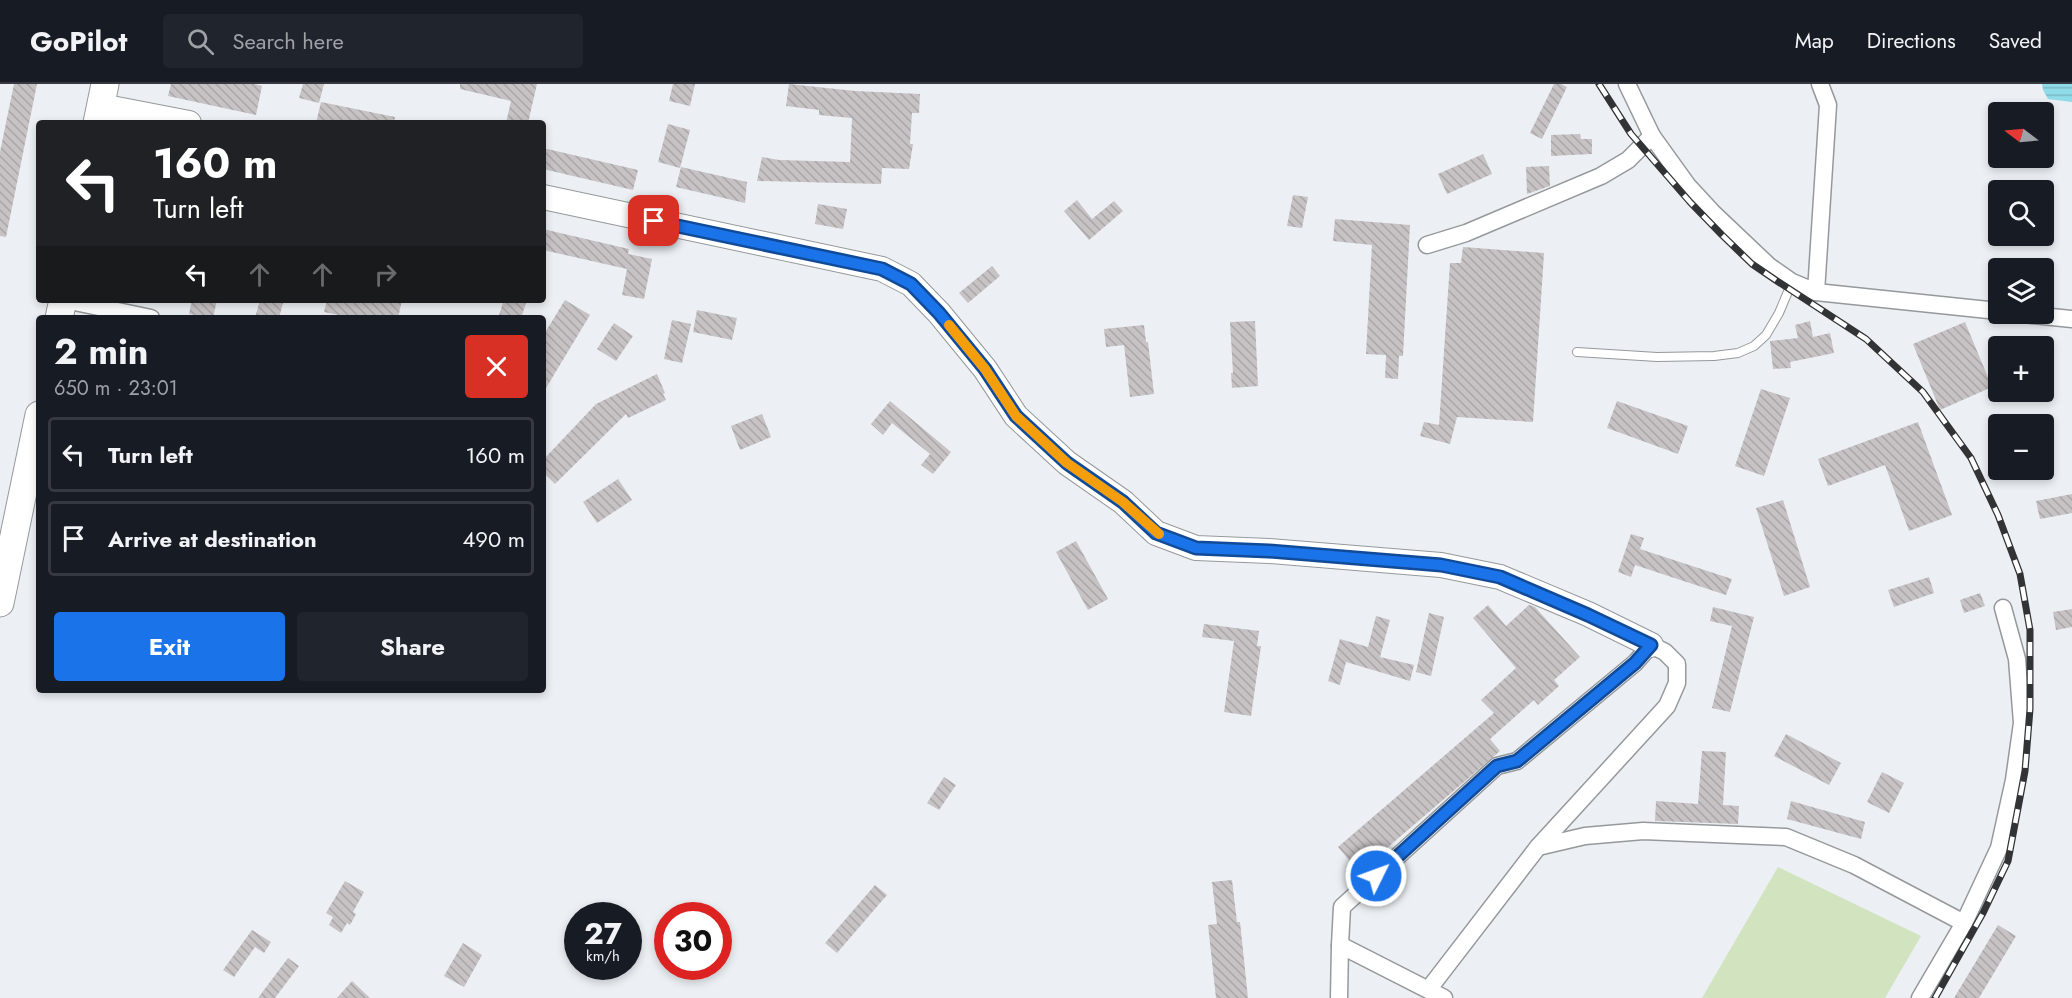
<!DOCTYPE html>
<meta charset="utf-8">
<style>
:root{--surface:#171b24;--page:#20242c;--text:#f1f3f6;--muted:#9ea1a6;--line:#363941;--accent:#1a73e8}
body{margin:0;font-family:Jost,sans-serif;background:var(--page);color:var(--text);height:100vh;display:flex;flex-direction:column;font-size:22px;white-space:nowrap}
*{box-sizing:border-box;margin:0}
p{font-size:20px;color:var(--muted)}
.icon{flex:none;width:33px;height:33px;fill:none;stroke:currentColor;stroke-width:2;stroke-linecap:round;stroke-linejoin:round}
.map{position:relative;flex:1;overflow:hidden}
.drawer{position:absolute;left:36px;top:231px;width:510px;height:378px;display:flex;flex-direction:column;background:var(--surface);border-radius:6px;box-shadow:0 3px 9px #0003}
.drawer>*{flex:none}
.top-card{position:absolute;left:36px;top:36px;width:510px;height:183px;border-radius:6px;box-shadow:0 3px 9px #0003;background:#202124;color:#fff;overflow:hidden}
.needle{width:39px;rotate:286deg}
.buttons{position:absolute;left:1988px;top:18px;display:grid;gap:12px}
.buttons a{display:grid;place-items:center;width:66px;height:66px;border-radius:6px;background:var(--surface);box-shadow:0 3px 9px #0003;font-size:30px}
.speed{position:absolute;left:564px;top:818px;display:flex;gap:12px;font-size:30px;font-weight:700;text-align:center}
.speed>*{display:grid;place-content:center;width:78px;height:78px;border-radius:50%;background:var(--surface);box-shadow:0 3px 9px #0003;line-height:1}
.speed small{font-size:15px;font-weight:400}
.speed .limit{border:9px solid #d22;background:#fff;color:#111}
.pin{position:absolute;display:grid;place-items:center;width:51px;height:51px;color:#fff;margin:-26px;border-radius:12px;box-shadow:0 3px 9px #0006}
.me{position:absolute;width:66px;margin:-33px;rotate:48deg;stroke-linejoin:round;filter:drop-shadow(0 0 4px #0008)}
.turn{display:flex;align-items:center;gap:21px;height:126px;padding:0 18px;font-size:27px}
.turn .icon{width:78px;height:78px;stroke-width:2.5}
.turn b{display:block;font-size:42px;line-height:51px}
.lanes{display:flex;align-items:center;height:57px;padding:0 18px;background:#0003;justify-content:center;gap:30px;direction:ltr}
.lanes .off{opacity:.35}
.round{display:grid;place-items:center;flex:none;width:63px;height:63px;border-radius:6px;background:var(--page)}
.overview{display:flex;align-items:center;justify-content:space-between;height:102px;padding:0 18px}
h1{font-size:36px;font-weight:700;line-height:45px}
.cta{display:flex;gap:12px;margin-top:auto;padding:12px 18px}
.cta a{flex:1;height:69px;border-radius:6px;background:var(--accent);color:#fff;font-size:24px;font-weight:700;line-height:69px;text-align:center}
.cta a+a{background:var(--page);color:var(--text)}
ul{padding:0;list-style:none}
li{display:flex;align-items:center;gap:18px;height:75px;margin:0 12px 9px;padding:0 6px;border:3px solid var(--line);border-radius:6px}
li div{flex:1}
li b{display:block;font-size:22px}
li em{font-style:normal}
header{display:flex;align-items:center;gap:36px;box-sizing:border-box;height:84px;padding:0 30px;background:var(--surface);border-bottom:2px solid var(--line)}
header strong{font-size:28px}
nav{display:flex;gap:33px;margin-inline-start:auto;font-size:21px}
.search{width:420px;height:54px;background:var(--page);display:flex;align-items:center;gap:15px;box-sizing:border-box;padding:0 21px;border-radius:6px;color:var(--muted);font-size:22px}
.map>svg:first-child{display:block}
.park{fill:#d1e3bf}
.water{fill:url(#water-rules)}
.building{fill:url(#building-back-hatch)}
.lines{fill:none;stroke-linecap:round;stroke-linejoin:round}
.lane-casing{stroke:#95999c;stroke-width:10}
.street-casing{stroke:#95999c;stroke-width:19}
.secondary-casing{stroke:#95999c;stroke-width:26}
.primary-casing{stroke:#95999c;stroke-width:29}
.lane{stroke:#fff;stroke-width:8}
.street{stroke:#fff;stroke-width:16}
.secondary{stroke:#fff;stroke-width:24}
.primary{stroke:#fff;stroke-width:27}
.rail-casing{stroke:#323335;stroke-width:7}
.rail{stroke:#fff;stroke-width:4.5;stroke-dasharray:14;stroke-linecap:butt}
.route-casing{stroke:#114b97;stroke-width:15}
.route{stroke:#1a73e8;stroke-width:10}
.slow{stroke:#f59e0b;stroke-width:10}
</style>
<header>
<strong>GoPilot</strong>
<div class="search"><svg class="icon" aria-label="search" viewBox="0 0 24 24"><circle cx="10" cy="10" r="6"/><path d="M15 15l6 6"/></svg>Search here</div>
<nav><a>Map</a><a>Directions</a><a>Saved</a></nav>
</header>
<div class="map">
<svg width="2072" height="914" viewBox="0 0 2072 914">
<defs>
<pattern id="water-rules" width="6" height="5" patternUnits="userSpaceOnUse" patternTransform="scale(1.5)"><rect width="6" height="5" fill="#8fdbe8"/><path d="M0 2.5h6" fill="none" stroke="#7bbbc7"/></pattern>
<pattern id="building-back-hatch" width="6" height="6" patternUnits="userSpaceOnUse" patternTransform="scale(1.5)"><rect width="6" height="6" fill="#c7c2c4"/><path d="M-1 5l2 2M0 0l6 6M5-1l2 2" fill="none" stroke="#aaa6a8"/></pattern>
</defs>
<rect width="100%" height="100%" fill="#ecf0f4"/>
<polygon class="park" points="1778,783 1921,852 1885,914 1702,914"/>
<polygon class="water" points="2042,0 2072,0 2072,18 2048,15 2043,6"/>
<g class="building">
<polygon points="14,0 37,0 6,153 0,152 0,68"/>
<polygon points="171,0 255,0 262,2 256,31 168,12"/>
<polygon points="303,0 324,0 319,19 299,14"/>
<polygon points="460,0 537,0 528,39 506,39 511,17 460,5"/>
<polygon points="673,0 695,0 690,22 669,17"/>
<polygon points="789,0 855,7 920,10 919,29 912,29 910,60 913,60 909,85 882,84 881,100 757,97 762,73 779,76 850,78 852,34 819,31 819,26 786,22"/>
<polygon points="1554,0 1561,0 1567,3 1542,55 1530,49"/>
<polygon points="321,18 395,33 394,39 316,39"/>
<polygon points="668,40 690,46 680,84 658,78"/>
<polygon points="1580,50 1581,55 1592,55 1592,70 1551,72 1551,51"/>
<polygon points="543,64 638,86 633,106 543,85"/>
<polygon points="1483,70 1492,90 1447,110 1438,90"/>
<polygon points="1549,82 1550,102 1527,110 1526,83"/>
<polygon points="681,83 747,98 745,119 676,103"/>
<polygon points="1293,111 1308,113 1302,144 1287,142"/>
<polygon points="1077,116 1092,135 1114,117 1123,127 1089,156 1064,127"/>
<polygon points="818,120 847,125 843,145 815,140"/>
<polygon points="1335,135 1410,141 1403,272 1399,272 1398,295 1385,294 1386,271 1366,270 1372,161 1333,157"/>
<polygon points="543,145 629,165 628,170 652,175 644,215 622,211 627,185 543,166"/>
<polygon points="1463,163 1544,169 1543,185 1533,338 1457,333 1450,360 1420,352 1424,338 1439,341 1450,179 1461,179"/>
<polygon points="992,182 1000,192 968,219 959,209"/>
<polygon points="192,216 217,216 213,234 189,230"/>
<polygon points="260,216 283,219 279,234 255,234"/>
<polygon points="327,216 402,216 398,234 353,234 324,228"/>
<polygon points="504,216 527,216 521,234 498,234"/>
<polygon points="565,216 590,231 543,309 543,252"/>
<polygon points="697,226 737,234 732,256 693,248"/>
<polygon points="672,236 691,240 682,279 664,275"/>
<polygon points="1255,237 1258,302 1232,304 1231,289 1233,289 1230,238"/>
<polygon points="1810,237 1813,253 1830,249 1834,269 1790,278 1791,284 1773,285 1770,257 1798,254 1795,241"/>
<polygon points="1965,238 1992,303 1940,326 1913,260"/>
<polygon points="614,239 633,252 616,277 597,265"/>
<polygon points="1144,241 1146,258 1148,258 1154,310 1130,313 1124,261 1106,263 1104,245"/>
<polygon points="657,290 665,309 663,310 666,316 628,334 626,330 555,400 543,388 543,376 596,320"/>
<polygon points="1761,305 1790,314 1764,392 1735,382"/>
<polygon points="890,317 951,368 933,390 921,381 930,370 892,339 883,351 871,340"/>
<polygon points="1617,317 1688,342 1678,370 1607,344"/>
<polygon points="762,330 771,353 740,366 731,342"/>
<polygon points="1918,338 1952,431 1909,447 1885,381 1828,402 1818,375"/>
<polygon points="618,395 632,416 597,439 583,418"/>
<polygon points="2072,410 2072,429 2040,435 2036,417"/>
<polygon points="1783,416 1810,503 1784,512 1756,424"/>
<polygon points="1631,450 1644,454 1640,465 1732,495 1726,511 1635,481 1631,493 1618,488"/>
<polygon points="1076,457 1108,515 1088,526 1056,468"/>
<polygon points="1929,493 1934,509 1894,523 1888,506"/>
<polygon points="1980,509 1985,522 1964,529 1960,516"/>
<polygon points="1488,521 1506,542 1529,521 1535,523 1580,573 1554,596 1559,602 1538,621 1534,616 1490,655 1500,667 1359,788 1338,763 1494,629 1481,616 1516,584 1473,534"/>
<polygon points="1713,523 1754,533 1730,628 1712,624 1732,542 1710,537"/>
<polygon points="2072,525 2072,543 2056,546 2053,528"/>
<polygon points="1429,529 1444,533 1431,592 1416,588"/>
<polygon points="1376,532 1390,536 1380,573 1414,581 1410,597 1346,578 1340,601 1328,597 1340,555 1368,563"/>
<polygon points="1204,540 1259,547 1257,562 1261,562 1251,632 1224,628 1234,557 1202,553"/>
<polygon points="1786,650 1841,679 1829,701 1774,672"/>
<polygon points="1702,667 1726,668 1723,721 1739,722 1738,740 1655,737 1656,717 1698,720"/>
<polygon points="1882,688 1904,699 1889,729 1867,718"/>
<polygon points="944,693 956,701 939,726 927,719"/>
<polygon points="1791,717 1865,738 1861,755 1787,735"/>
<polygon points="1232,796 1237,838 1240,838 1248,914 1216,914 1208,841 1217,840 1212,798"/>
<polygon points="345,797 364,808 353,828 356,830 350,841 347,839 341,849 329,841 333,833 326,829"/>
<polygon points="875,801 887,811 837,869 825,859"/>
<polygon points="1998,841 2016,852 1979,914 1954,914"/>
<polygon points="252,846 271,858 264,869 255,863 234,893 223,886"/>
<polygon points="463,859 482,871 464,903 444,892"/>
<polygon points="288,874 299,882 275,914 258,914"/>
<polygon points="352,897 370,914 337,914"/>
</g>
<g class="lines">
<g class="lane-casing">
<polyline id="lane" points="1577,268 1657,273 1714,272 1738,269 1754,262 1766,251 1779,229 1792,198"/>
</g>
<g class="street-casing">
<g id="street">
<polyline points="1627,0 1652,52 1688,102 1713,129 1769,182 1792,198 1816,208 1998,227"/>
<polyline points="1427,161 1466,149 1601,92 1628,76 1652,52"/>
<polyline points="1816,208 1828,21 1820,0"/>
<polyline points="65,216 151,234"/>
<polyline points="2022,230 2072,235"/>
<polyline points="1538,763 1585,752 1643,747 1786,753 1854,781 1964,839"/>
<polyline points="1428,906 1538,763 1667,622 1677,599 1677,580 1665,568 1651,561 1635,579 1517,677 1497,682 1342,823 1340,861 1444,914"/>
<polyline points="1339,914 1340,861"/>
<polyline points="1920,914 1964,839 1999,764 2014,696 2022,639 2017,575 2003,524"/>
</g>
</g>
<g class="secondary-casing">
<g id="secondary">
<polyline points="101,22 189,39"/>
<polyline points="543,113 882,185 911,200 939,229 985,285 1016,332 1067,379 1123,418 1156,449 1196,464 1269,467 1441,481 1500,493 1588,530 1651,561"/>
</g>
</g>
<g class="primary-casing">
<g id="primary">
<polyline points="97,39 105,0"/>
<polyline points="59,234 63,216"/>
<polyline points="0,519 39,331"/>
</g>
</g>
<use href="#lane" class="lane"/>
<use href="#street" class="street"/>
<use href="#secondary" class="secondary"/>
<use href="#primary" class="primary"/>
<g class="rail-casing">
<polyline id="rail" points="1599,0 1631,50 1690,118 1722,151 1752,180 1777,197 1866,255 1923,308 1971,374 1998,431 2020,490 2030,546 2030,625 2025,687 2008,777 1983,829 1935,914"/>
</g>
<use href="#rail" class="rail"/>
</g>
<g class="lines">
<g class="route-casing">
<polyline id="route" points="654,137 882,185 911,200 939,229 985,285 1016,332 1067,379 1123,418 1156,449 1196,464 1269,467 1441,481 1500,493 1588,531 1651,561 1635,579 1517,677 1497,682 1376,792"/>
</g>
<use href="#route" class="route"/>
<polyline class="slow" points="949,241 985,285 1016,332 1067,379 1123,418 1159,450"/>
</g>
</svg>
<div class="buttons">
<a><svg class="needle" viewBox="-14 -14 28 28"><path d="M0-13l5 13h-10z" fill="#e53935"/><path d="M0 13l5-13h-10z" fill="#9ea1a6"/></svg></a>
<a><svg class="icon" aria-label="search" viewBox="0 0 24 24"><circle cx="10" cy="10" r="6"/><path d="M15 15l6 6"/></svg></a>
<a><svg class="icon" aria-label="layers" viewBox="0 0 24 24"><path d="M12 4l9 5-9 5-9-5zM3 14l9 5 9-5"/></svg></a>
<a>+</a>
<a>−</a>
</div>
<div class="speed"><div>27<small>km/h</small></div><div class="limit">30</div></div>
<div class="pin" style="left:654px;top:137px;background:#d93025"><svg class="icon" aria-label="arrive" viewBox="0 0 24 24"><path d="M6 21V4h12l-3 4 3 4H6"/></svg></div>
<svg class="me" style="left:1376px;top:792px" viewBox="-20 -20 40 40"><circle r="17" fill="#1a73e8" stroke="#fff" stroke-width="3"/><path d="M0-11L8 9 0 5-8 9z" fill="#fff"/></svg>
<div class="top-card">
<div class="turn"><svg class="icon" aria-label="left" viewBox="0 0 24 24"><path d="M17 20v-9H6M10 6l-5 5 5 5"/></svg><div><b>160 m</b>Turn left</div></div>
<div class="lanes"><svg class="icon" aria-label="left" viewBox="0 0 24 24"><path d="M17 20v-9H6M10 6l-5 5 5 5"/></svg><svg class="icon off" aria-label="ahead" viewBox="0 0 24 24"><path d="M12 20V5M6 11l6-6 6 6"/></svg><svg class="icon off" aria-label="ahead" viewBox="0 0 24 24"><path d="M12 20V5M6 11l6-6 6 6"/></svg><svg class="icon off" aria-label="right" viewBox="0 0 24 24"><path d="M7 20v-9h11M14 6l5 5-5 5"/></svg></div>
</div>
<section class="drawer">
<div class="overview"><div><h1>2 min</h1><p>650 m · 23:01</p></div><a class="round" style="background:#d93025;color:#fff"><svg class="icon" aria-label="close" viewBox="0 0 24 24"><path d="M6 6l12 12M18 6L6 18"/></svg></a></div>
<ul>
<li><svg class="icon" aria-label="left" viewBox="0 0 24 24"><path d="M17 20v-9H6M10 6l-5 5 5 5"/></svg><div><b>Turn left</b></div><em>160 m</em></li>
<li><svg class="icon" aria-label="arrive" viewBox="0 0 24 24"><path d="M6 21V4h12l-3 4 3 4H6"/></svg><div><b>Arrive at destination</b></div><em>490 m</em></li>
</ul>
<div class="cta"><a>Exit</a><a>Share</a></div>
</section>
</div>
